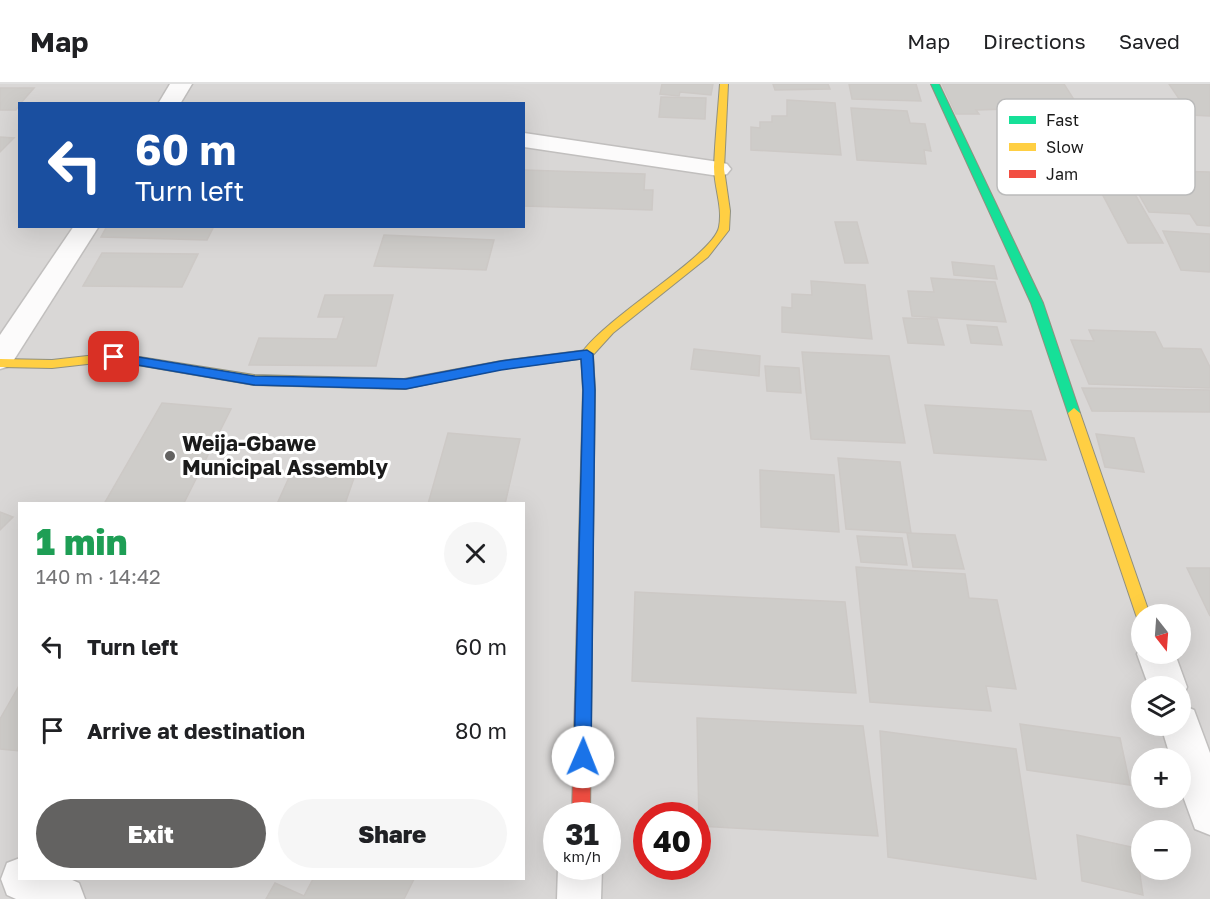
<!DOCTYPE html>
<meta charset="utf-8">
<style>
:root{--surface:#fff;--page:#f6f6f6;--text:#202124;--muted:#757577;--line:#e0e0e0;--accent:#636261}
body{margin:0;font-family:"Golos Text",sans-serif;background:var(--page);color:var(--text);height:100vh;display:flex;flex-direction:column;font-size:22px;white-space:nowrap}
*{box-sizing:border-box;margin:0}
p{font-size:20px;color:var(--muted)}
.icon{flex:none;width:33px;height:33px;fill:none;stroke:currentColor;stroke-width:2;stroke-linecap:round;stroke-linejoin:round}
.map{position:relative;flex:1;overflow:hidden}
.details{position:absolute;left:18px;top:418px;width:507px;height:378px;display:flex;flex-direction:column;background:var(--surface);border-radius:0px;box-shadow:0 6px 24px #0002}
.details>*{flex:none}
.hud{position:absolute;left:18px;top:18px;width:507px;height:126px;border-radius:0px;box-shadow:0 6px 24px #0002;background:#1a4fa0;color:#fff;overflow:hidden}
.needle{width:39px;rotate:163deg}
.fabs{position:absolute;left:1131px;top:520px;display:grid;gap:12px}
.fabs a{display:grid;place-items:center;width:60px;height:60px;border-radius:50%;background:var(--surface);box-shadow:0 6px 24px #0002;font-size:30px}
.speed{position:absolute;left:543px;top:718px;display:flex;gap:12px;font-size:30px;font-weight:700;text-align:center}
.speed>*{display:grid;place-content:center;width:78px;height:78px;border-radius:50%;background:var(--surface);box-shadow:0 6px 24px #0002;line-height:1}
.speed small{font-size:15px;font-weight:400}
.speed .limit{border:9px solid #d22;background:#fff;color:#111}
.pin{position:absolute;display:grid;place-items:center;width:51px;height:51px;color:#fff;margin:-26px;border-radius:12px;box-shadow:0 3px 9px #0006}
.me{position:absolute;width:66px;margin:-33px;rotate:1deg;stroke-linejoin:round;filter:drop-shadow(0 0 4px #0008)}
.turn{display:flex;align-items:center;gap:21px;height:126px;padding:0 18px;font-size:27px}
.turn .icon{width:78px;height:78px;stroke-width:2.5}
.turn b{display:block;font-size:42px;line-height:51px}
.round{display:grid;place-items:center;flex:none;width:63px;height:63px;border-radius:32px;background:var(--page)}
.headline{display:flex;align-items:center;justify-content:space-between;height:102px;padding:0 18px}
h1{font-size:36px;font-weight:800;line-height:45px;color:#1e9e55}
.cta{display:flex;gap:12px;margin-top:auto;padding:12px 18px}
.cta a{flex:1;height:69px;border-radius:36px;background:var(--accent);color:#fff;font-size:24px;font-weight:800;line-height:69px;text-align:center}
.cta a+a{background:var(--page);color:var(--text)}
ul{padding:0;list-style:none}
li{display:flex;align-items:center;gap:18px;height:84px;padding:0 18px}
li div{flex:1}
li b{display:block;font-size:22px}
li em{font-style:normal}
header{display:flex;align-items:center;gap:36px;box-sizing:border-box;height:84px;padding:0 30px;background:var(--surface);border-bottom:2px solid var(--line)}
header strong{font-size:28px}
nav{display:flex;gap:33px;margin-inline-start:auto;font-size:21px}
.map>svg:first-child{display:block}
.residential{fill:#d9d7d6;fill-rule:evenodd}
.building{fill:#ceccc9;stroke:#cdc9c6;stroke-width:1.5}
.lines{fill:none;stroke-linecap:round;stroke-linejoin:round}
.street-casing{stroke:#c1bfbe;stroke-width:3}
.fast-casing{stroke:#90907f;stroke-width:2}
.slow-casing{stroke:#90907f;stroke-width:2}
.jam-casing{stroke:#90907f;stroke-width:2}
.street{fill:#fcfbfb;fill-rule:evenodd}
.fast{fill:#16e098;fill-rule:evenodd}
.slow{fill:#ffcf43;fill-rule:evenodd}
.jam{fill:#f24e42;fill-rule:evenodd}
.route{fill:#1a73e8;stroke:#114b97;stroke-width:1.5}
.poi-dot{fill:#636261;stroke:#fff;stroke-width:2}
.labels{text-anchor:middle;stroke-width:6;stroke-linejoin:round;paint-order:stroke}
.poi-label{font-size:21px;font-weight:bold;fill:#1b1b1b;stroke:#fff;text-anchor:start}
.key{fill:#fff;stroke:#bbb;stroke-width:1.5}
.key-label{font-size:16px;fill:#1b1b1b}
</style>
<header>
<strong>Map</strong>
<nav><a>Map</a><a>Directions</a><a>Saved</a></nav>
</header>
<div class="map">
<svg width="1210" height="815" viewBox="0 0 1210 815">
<rect width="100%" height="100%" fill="#eae7e4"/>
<path class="residential" d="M 0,0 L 1210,0 L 1210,815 L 0,815 ZM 20,20 L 524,20 L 524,142 L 20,142 ZM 20,420 L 524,420 L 524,795 L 20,795 ZM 1142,531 L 1180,531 L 1180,570 L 1142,570 ZM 1142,603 L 1180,603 L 1180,642 L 1142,642 ZM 1142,675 L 1180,675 L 1180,714 L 1142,714 ZM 556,732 L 608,732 L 608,783 L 556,783 ZM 646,732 L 698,732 L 698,783 L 646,783 ZM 1142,747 L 1180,747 L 1180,786 L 1142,786 Z"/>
<g class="building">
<polygon points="662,0 713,0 711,11 680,8 679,12 660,10"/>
<polygon points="773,0 828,0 830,5 775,6"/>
<polygon points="849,0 916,0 921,17 852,15"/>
<polygon points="942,0 1064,0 1080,25 1038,25 1041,30 1012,31 1009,25 976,26 979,30 956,30"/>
<polygon points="1169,0 1210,0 1210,32 1190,31"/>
<polygon points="0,4 34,4 20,20 16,26 0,26"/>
<polygon points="661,13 706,14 705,35 659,33"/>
<polygon points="787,16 835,19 841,71 751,66 751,43 760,44 760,38 772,38 772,32 787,32"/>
<polygon points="851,24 907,27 910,39 925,40 931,67 924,66 926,80 857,76"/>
<polygon points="0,53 14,54 0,68"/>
<polygon points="1078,64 1109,65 1163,159 1128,159"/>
<polygon points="524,86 645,90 644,106 653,106 652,126 524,122"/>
<polygon points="1125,86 1210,88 1210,142 1197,141 1190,130 1149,128"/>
<polygon points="835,138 857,138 868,179 845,179"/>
<polygon points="107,142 214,142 207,156 101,153"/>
<polygon points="1163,147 1210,150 1210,188 1181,186"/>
<polygon points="384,151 494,156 486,186 374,182"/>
<polygon points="102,169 198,170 182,203 83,202"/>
<polygon points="952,178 994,182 997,195 954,191"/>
<polygon points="931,194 995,198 1006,238 912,232 908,207 934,208"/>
<polygon points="811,197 865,201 872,255 782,248 782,223 792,224 792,210 812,211"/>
<polygon points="325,211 393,211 376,282 249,281 259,254 337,255 344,233 318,233"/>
<polygon points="903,234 937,235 944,261 908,259"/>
<polygon points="967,241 997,243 1002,261 971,259"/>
<polygon points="1089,246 1155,248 1163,264 1201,265 1210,283 1210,304 1089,300 1071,256 1094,257"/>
<polygon points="694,265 760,272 759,292 691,285"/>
<polygon points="802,268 889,272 905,359 811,355"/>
<polygon points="765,282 799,284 801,309 767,307"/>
<polygon points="1082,304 1210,306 1210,328 1092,327"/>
<polygon points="162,319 231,325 184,419 196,420 104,420"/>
<polygon points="925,321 1031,327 1046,376 934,369"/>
<polygon points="448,349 520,355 505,420 428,420"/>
<polygon points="1096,350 1134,354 1144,388 1105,383"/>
<polygon points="838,374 900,378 911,449 846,445"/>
<polygon points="760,386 834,391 839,448 761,443"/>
<polygon points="291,389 354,394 345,420 277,420"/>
<polygon points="0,428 13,433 0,446"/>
<polygon points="907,449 955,451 964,485 913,483"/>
<polygon points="857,452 902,454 907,481 861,478"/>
<polygon points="856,483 965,490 969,514 997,516 1016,605 986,602 991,627 870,618"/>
<polygon points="1187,484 1210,484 1210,532"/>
<polygon points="635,508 845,518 856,609 632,597"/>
<polygon points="20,600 20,667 0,665 0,635"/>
<polygon points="697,634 863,642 878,752 699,742"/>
<polygon points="1020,640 1120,654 1130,701 1027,686"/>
<polygon points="880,647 1016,665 1036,795 888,773"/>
<polygon points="1077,751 1136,764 1143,811 1082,797"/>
<polygon points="313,795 414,795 404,815 266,815 275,799 304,812"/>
</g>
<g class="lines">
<g class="street-casing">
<g id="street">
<polygon points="170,0 192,0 180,20 158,20"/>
<polygon points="524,49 719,78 727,80 731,85 727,90 719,92 524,63"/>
<polygon points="74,142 99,142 10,282 0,285 0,251"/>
<polygon points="1142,560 1142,570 1175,570 1187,603 1182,616 1180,603 1149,603 1137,570"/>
<polygon points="1180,620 1194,626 1210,669 1210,751 1195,745 1180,704 1180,675 1171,675 1161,642 1180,642"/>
<polygon points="20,774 20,795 70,795 79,799 85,815 16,815 7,811 1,795 7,779"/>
<polygon points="558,783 602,783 601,815 557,815"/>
</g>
</g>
<g class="fast-casing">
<polygon id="fast" points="931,0 939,0 1043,219 1080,329 1078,332 1074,334 1068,329 1031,219"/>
</g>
<g class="slow-casing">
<g id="slow">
<path d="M 720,0 L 728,0 L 724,85 L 730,127 L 729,146 L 708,173 L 613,249 L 593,271 L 595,306 L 593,456 L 591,460 L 586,462 L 581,460 L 579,456 L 583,306 L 581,270 C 604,234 714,171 719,143 C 723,123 714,103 714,83 C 715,55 718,28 720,0 Z"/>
<polygon points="114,269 254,291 404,295 410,300 404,305 254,301 114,277 52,284 0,283 0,275 52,276"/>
<polygon points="1074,324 1080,329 1150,531 1142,531 1142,537 1138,536 1136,531 1068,329"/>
</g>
</g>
<g class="jam-casing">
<g id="jam">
<polygon points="587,266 593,270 587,274 501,285 404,305 398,300 404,295 501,277"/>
<polygon points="586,450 591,452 593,456 590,732 572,732 579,456 581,452"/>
</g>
</g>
<use href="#street" class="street"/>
<use href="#fast" class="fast"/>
<use href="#slow" class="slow"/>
<use href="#jam" class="jam"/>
</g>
<polygon class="route" points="587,266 593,270 595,306 591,673 589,679 583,682 577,679 574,673 583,306 581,275 501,286 406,305 254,301 114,277 108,273 114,269 254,292 406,295 501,277"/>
<circle class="poi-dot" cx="170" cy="372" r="6"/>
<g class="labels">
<g class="poi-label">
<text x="182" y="367">Weija-Gbawe<tspan x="182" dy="24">Municipal Assembly</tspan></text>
</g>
</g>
<rect x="997" y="15" width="198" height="96" rx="9" class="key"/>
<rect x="1009" y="32" width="27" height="8" fill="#16e098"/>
<rect x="1009" y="59" width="27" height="8" fill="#ffcf43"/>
<rect x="1009" y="86" width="27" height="8" fill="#f24e42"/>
<g class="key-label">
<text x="1046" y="42">Fast</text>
<text x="1046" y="69">Slow</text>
<text x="1046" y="96">Jam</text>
</g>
</svg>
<div class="fabs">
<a><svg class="needle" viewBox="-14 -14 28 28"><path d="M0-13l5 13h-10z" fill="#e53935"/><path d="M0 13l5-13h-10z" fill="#757577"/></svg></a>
<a><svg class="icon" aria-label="layers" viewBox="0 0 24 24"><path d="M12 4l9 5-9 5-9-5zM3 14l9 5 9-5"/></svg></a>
<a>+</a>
<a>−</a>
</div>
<div class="speed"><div>31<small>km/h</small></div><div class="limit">40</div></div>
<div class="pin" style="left:114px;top:273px;background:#d93025"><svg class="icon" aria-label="arrive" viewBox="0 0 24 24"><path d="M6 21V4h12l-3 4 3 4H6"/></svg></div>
<svg class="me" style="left:583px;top:673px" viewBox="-20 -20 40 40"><circle r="19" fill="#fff"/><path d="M0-13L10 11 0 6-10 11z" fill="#1a73e8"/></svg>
<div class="hud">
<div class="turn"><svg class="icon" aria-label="left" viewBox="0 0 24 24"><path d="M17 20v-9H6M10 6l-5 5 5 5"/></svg><div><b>60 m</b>Turn left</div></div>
</div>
<section class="details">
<div class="headline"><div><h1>1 min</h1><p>140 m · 14:42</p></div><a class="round"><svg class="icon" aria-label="close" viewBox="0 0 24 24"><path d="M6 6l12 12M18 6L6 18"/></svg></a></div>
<ul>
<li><svg class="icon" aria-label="left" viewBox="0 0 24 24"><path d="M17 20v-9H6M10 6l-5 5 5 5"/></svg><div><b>Turn left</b></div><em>60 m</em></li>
<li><svg class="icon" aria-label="arrive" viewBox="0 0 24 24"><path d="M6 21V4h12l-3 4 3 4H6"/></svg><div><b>Arrive at destination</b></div><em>80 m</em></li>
</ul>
<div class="cta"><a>Exit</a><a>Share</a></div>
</section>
</div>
